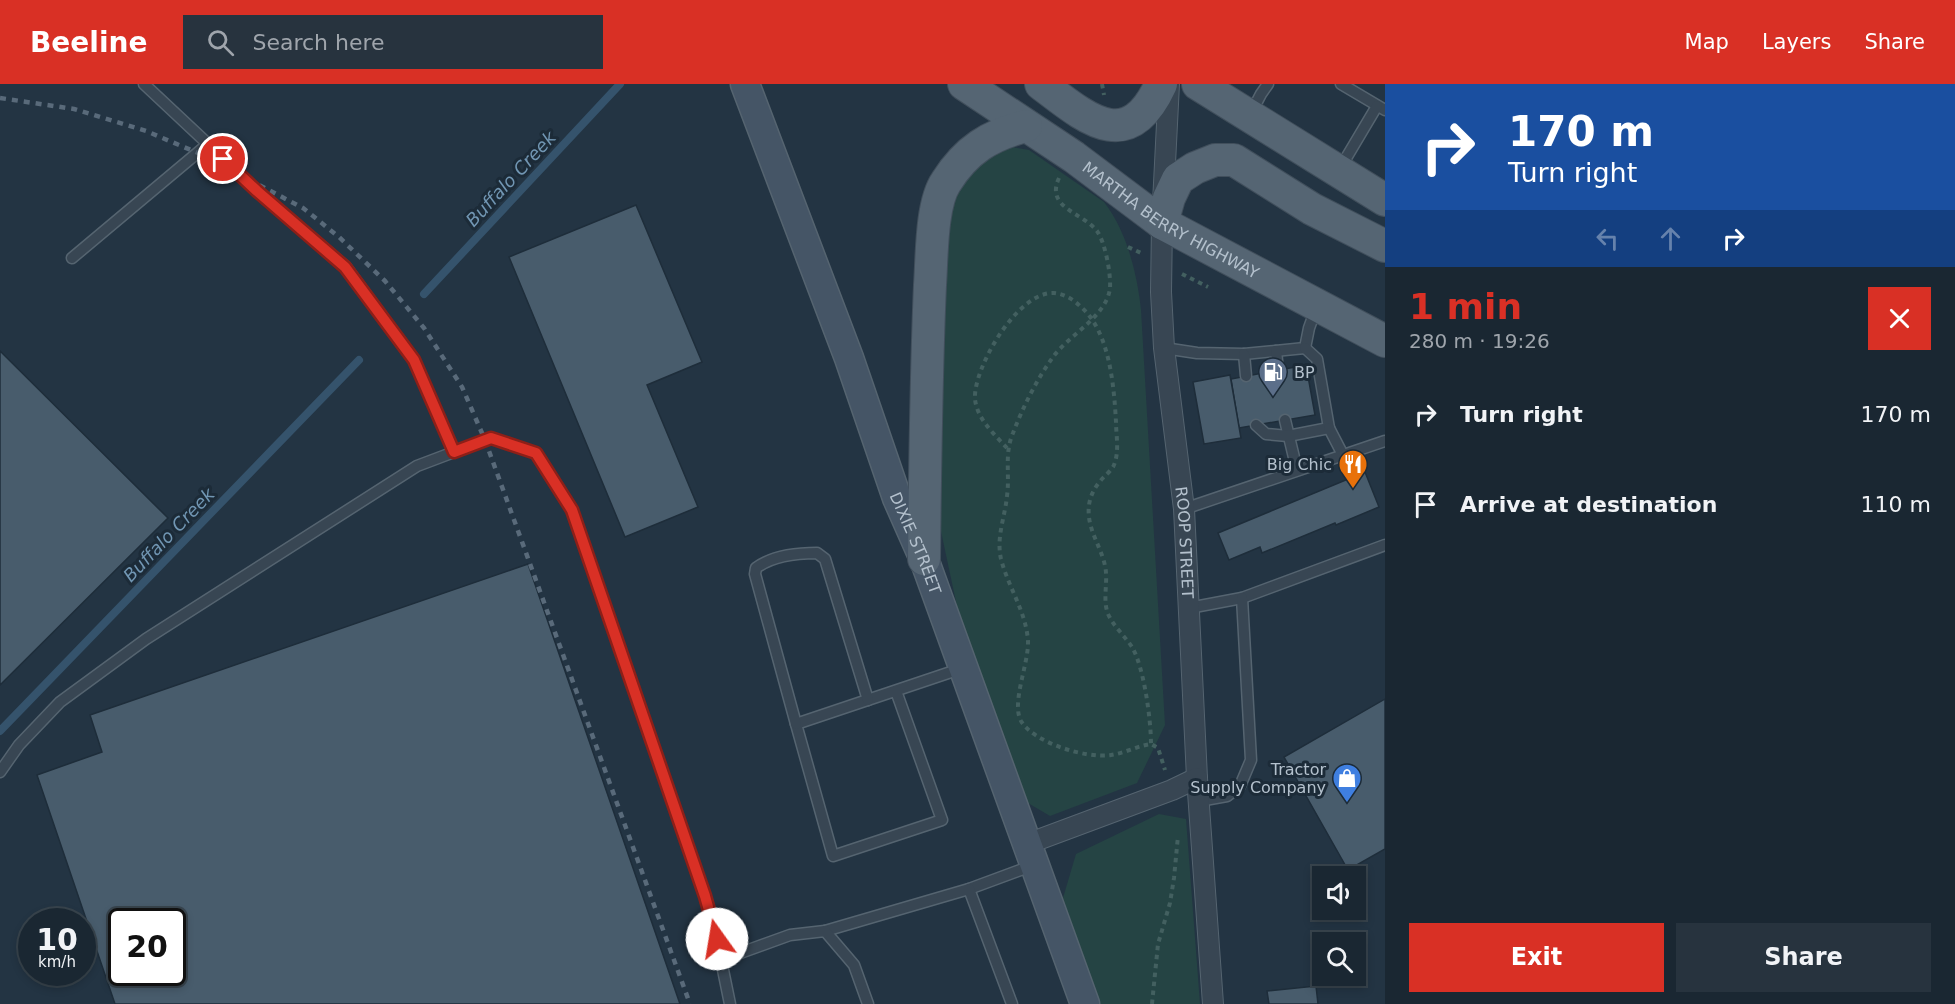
<!DOCTYPE html>
<meta charset="utf-8">
<style>
:root{--surface:#1a2732;--page:#27333e;--text:#f1f3f6;--muted:#9fa5ac;--line:#38444d;--accent:#d93025}
body{margin:0;font-family:"DejaVu Sans",sans-serif;background:var(--page);color:var(--text);height:100vh;display:flex;flex-direction:column;font-size:22px;white-space:nowrap}
*{box-sizing:border-box;margin:0}
p{font-size:20px;color:var(--muted)}
.icon{flex:none;width:33px;height:33px;fill:none;stroke:currentColor;stroke-width:2;stroke-linecap:round;stroke-linejoin:round}
.map{position:relative;flex:1;overflow:hidden}
.details{display:flex;flex-direction:column;background:var(--surface);width:570px}
.details>*{flex:none}
.banner{background:#1a4fa0;color:#fff;overflow:hidden}
.tools{position:absolute;left:1312px;top:782px;display:grid;gap:12px}
.tools a{display:grid;place-items:center;width:54px;height:54px;border-radius:0px;background:var(--surface);box-shadow:0 3px 9px #0003,0 0 0 2px var(--line);font-size:30px}
.speed{position:absolute;left:18px;top:824px;display:flex;gap:12px;font-size:30px;font-weight:700;text-align:center}
.speed>*{display:grid;place-content:center;width:78px;height:78px;border-radius:50%;background:var(--surface);box-shadow:0 3px 9px #0003,0 0 0 2px var(--line);line-height:1}
.speed small{font-size:15px;font-weight:400}
.speed .limit{border:3px solid #111;border-radius:9px;background:#fff;color:#111}
.pin{position:absolute;display:grid;place-items:center;width:51px;height:51px;color:#fff;margin:-26px;border:3px solid #fff;border-radius:50%;box-shadow:0 2px 6px #0007}
.me{position:absolute;width:66px;margin:-33px;rotate:347deg;stroke-linejoin:round;filter:drop-shadow(0 0 4px #0008)}
.turn{display:flex;align-items:center;gap:21px;height:126px;padding:0 24px;font-size:27px}
.turn .icon{width:78px;height:78px;stroke-width:2.5}
.turn b{display:block;font-size:42px;line-height:51px}
.lanes{display:flex;align-items:center;height:57px;padding:0 24px;background:#0003;justify-content:center;gap:30px;direction:ltr}
.lanes .off{opacity:.35}
.round{display:grid;place-items:center;flex:none;width:63px;height:63px;border-radius:0px;background:var(--page)}
.summary{display:flex;align-items:center;justify-content:space-between;height:102px;padding:0 24px}
h1{font-size:36px;font-weight:800;line-height:45px;color:var(--accent)}
.button{display:flex;gap:12px;margin-top:auto;padding:12px 24px}
.button a{flex:1;height:69px;border-radius:0px;background:var(--accent);color:#fff;font-size:24px;font-weight:800;line-height:69px;text-align:center}
.button a+a{background:var(--page);color:var(--text)}
ul{padding:0;list-style:none}
li{display:flex;align-items:center;gap:18px;height:90px;padding:0 24px}
li div{flex:1}
li b{display:block;font-size:22px}
li em{font-style:normal}
header{display:flex;align-items:center;gap:36px;box-sizing:border-box;height:84px;padding:0 30px;background:var(--accent);color:#fff}
header strong{font-size:28px}
nav{display:flex;gap:33px;margin-inline-start:auto;font-size:21px}
.search{width:420px;height:54px;background:var(--page);display:flex;align-items:center;gap:15px;box-sizing:border-box;padding:0 21px;border-radius:0px;color:var(--muted);font-size:22px}
main{display:flex;flex:1;min-height:0}
.map>svg:first-child{display:block}
.green{fill:#254444}
.lines{fill:none;stroke-linecap:round;stroke-linejoin:round}
.stream{stroke:#35536c;stroke-width:8}
.building{fill:#485c6c;stroke:#1e2d3a;stroke-width:1.5;fill-rule:evenodd}
.lane-casing{stroke:#556470;stroke-width:13}
.street-casing{stroke:#556470;stroke-width:22}
.secondary-casing{stroke:#556470;stroke-width:31}
.primary-casing{stroke:#414f5c;stroke-width:34}
.path{stroke:#436060;stroke-width:4;stroke-dasharray:4.5 4.5;stroke-linecap:butt}
.lane{stroke:#384653;stroke-width:10}
.street{stroke:#384653;stroke-width:20}
.secondary{stroke:#455566;stroke-width:28}
.primary{stroke:#556573;stroke-width:32}
.rail{stroke:#596a7a;stroke-width:4.5;stroke-dasharray:6 6;stroke-linecap:butt}
.route-casing{stroke:#8d1f18;stroke-width:15}
.route{stroke:#d93025;stroke-width:10}
.labels{text-anchor:middle;stroke-width:6;stroke-linejoin:round;paint-order:stroke}
.street-label{font-size:16px;fill:#b4c1cd;stroke:#1c2b38}
.poi-label{font-size:16px;fill:#b4c1cd;stroke:#1c2b38;text-anchor:end}
.water-label{font-size:18px;font-style:italic;fill:#7196b3;stroke:#1c2b38}
</style>
<header>
<strong>Beeline</strong>
<div class="search"><svg class="icon" aria-label="search" viewBox="0 0 24 24"><circle cx="10" cy="10" r="6"/><path d="M15 15l6 6"/></svg>Search here</div>
<nav><a>Map</a><a>Layers</a><a>Share</a></nav>
</header>
<main>
<div class="map">
<svg width="1385" height="920" viewBox="0 0 1385 920">
<rect width="100%" height="100%" fill="#233443"/>
<g class="green">
<path d="M 1012,63 L 1029,66 L 1104,118 C 1127,148 1137,189 1141,226 L 1165,641 L 1137,699 L 1050,732 L 1028,719 L 958,527 L 939,438 L 933,312 L 954,104 L 988,67 Z"/>
<polygon points="1159,730 1186,735 1200,920 1100,920 1063,814 1076,770"/>
</g>
<g class="lines">
<g class="stream">
<polyline points="424,210 620,0"/>
<polyline points="0,647 359,276"/>
</g>
</g>
<g class="building">
<polygon points="636,121 702,278 647,301 698,423 625,453 509,173"/>
<polygon points="0,267 168,434 0,601"/>
<polygon points="1306,281 1315,331 1239,344 1231,295"/>
<polygon points="1230,291 1241,354 1204,360 1193,298"/>
<polygon points="1365,388 1379,423 1336,441 1335,439 1262,469 1260,463 1229,476 1218,449"/>
<path d="M 528,480 L 680,920 L 115,920 L 37,691 L 102,668 L 90,631 ZM 122,837 L 172,837 L 172,888 L 122,888 Z"/>
<polygon points="1385,615 1385,765 1348,786 1284,673"/>
<polygon points="1316,902 1318,920 1269,920 1267,907"/>
</g>
<g class="lines">
<g class="lane-casing">
<g id="lane">
<polyline points="144,0 208,60"/>
<polyline points="1341,0 1385,26"/>
<polyline points="1250,31 1261,10 1268,0"/>
<polyline points="1339,86 1377,22"/>
<polyline points="72,174 208,60 257,107 346,183 414,276 454,368"/>
<polyline points="1164,264 1197,269 1244,270 1305,264 1309,244 1317,222"/>
<polyline points="1276,267 1278,286"/>
<polyline points="1244,270 1246,292"/>
<polyline points="1285,336 1297,386"/>
<polyline points="1256,341 1266,350 1288,352 1329,344 1317,275 1305,264"/>
<polyline points="1329,344 1343,371"/>
<polyline points="1184,425 1385,357"/>
<polyline points="1189,524 1242,514 1385,461"/>
<polyline points="896,607 942,736 833,772 796,640 963,584"/>
<path d="M 796,640 L 755,490 L 756,484 C 772,472 798,469 817,469 L 825,475 L 868,616"/>
<polyline points="0,688 19,661 60,618 146,555 417,382 491,354 536,369 572,426 713,835 721,876"/>
<polyline points="1199,717 1227,712 1240,702 1251,676 1242,514"/>
<polyline points="969,805 1034,781"/>
<polyline points="825,847 969,805 1012,920"/>
<polyline points="730,920 721,876 790,851 825,847 854,881 868,920"/>
</g>
</g>
<g class="street-casing">
<g id="street">
<path id="s1" d="M 1169,0 L 1162,139 L 1161,208 L 1164,264 L 1184,425 L 1197,694 L 1213,920"/>
<polyline points="1027,760 1172,706 1197,694"/>
</g>
</g>
<g class="secondary-casing">
<g id="secondary">
<path id="s2" d="M 745,0 L 849,274 L 897,414 L 924,475 L 1085,920"/>
</g>
</g>
<g class="primary-casing">
<g id="primary">
<path id="s3" d="M 964,0 L 1074,73 L 1162,139 L 1385,257"/>
<path d="M 1041,0 C 1087,35 1128,72 1161,0"/>
<polyline points="1198,0 1385,116"/>
<polyline points="1162,139 1169,114 1178,95 1195,84 1215,76 1234,76 1312,125 1385,162"/>
<path d="M 924,475 C 925,384 926,292 930,201 C 932,173 931,120 946,98 C 966,66 990,51 1026,42"/>
</g>
</g>
<g class="path">
<polyline points="1102,0 1104,11"/>
<path d="M 1059,94 C 1045,124 1082,128 1097,147 C 1105,158 1111,189 1110,204 C 1107,232 1069,251 1053,273 C 1037,295 1023,323 1013,349 C 1004,370 1010,390 1007,412 C 1005,433 996,453 1001,475 C 1008,503 1026,527 1028,557 C 1029,579 1011,619 1021,637 C 1034,659 1087,675 1111,671 C 1125,669 1137,662 1151,660 L 1158,664 L 1165,686"/>
<polyline points="1128,163 1141,169"/>
<polyline points="1182,190 1208,203"/>
<path d="M 1007,364 C 994,350 977,335 975,315 C 973,284 1018,207 1054,209 C 1065,210 1074,216 1081,223 C 1110,248 1114,303 1116,338 C 1116,352 1120,369 1113,383 C 1111,386 1107,390 1104,393 C 1093,404 1087,417 1089,433 C 1091,452 1105,470 1106,489 C 1107,502 1103,517 1108,530 C 1114,543 1124,551 1132,563 C 1144,583 1151,636 1151,660"/>
<polyline points="1152,920 1158,860 1170,819 1174,794 1178,752"/>
</g>
<use href="#lane" class="lane"/>
<use href="#street" class="street"/>
<use href="#secondary" class="secondary"/>
<use href="#primary" class="primary"/>
<polyline class="rail" points="0,14 74,25 146,47 198,69 303,124 339,153 385,197 424,244 462,303 485,356 690,920"/>
</g>
<g class="lines">
<g class="route-casing">
<polyline id="route" points="223,75 257,107 345,183 414,276 454,368 491,354 536,369 572,426 705,812 717,855"/>
</g>
<use href="#route" class="route"/>
</g>
<defs>
<g id="fuel-pin" transform="scale(1.5)"><path d="M0 17L-7.5 6A9.5 9.5 0 1 1 7.5 6Z" fill="#5c6f8a" stroke="#1c2b38"/><path d="M-5.5-6h7V0h2V4h1.3V-2.5L3-4.5l.8-.8L6-3V5H2.5V1h-1V6h-7ZM-4.2-4.7v3.2H.2V-4.7Z" fill="#fff"/></g>
<g id="restaurant-pin" transform="scale(1.5)"><path d="M0 17L-7.5 6A9.5 9.5 0 1 1 7.5 6Z" fill="#e8710a" stroke="#1c2b38"/><path d="M-5-6h1v4h1v-4h1v4h1v-4h1v5L-1.5 .5V6h-2V.5L-5-1ZM5-6V6H3V1.5H1.5Q1.5-4 5-6Z" fill="#fff"/></g>
<g id="shop-pin" transform="scale(1.5)"><path d="M0 17L-7.5 6A9.5 9.5 0 1 1 7.5 6Z" fill="#3f7fe0" stroke="#1c2b38"/><path d="M-5-2.5h2.3a2.7 3.5 0 0 1 5.4 0H5L5.5 6h-11ZM-1.5-2.5h3a1.5 2.3 0 0 0-3 0Z" fill="#fff"/></g>
</defs>
<g fill-rule="evenodd">
<use href="#fuel-pin" x="1273" y="288"/>
<use href="#restaurant-pin" x="1353" y="380"/>
<use href="#shop-pin" x="1347" y="694"/>
</g>
<g class="labels">
<g class="street-label">
<text dy="6" stroke="none"><textPath href="#s3" startOffset="248">MARTHA BERRY HIGHWAY</textPath></text>
<text dy="6" stroke="none"><textPath href="#s2" startOffset="490">DIXIE STREET</textPath></text>
<text dy="6" stroke="none"><textPath href="#s1" startOffset="460">ROOP STREET</textPath></text>
</g>
<g class="poi-label">
<text x="1294" y="294" text-anchor="start">BP</text>
<text x="1332" y="386">Big Chic</text>
<text x="1326" y="691">Tractor<tspan x="1326" dy="18">Supply Company</tspan></text>
</g>
<g class="water-label">
<text transform="translate(511 95) rotate(-47)" y="6">Buffalo Creek</text>
<text transform="translate(169 451) rotate(-46)" y="6">Buffalo Creek</text>
</g>
</g>
</svg>
<div class="tools">
<a><svg class="icon" aria-label="sound" viewBox="0 0 24 24"><path d="M4 9h4l5-4v14l-5-4H4zM17 9q2 3 0 6"/></svg></a>
<a><svg class="icon" aria-label="search" viewBox="0 0 24 24"><circle cx="10" cy="10" r="6"/><path d="M15 15l6 6"/></svg></a>
</div>
<div class="speed"><div>10<small>km/h</small></div><div class="limit">20</div></div>
<div class="pin" style="left:223px;top:75px;background:#d93025"><svg class="icon" aria-label="arrive" viewBox="0 0 24 24"><path d="M6 21V4h12l-3 4 3 4H6"/></svg></div>
<svg class="me" style="left:717px;top:855px" viewBox="-20 -20 40 40"><circle r="19" fill="#fff"/><path d="M0-13L10 11 0 6-10 11z" fill="#d93025"/></svg>
</div>
<section class="details">
<div class="banner">
<div class="turn"><svg class="icon" aria-label="right" viewBox="0 0 24 24"><path d="M7 20v-9h11M14 6l5 5-5 5"/></svg><div><b>170 m</b>Turn right</div></div>
<div class="lanes"><svg class="icon off" aria-label="left" viewBox="0 0 24 24"><path d="M17 20v-9H6M10 6l-5 5 5 5"/></svg><svg class="icon off" aria-label="ahead" viewBox="0 0 24 24"><path d="M12 20V5M6 11l6-6 6 6"/></svg><svg class="icon" aria-label="right" viewBox="0 0 24 24"><path d="M7 20v-9h11M14 6l5 5-5 5"/></svg></div>
</div>
<div class="summary"><div><h1>1 min</h1><p>280 m · 19:26</p></div><a class="round" style="background:#d93025;color:#fff"><svg class="icon" aria-label="close" viewBox="0 0 24 24"><path d="M6 6l12 12M18 6L6 18"/></svg></a></div>
<ul>
<li><svg class="icon" aria-label="right" viewBox="0 0 24 24"><path d="M7 20v-9h11M14 6l5 5-5 5"/></svg><div><b>Turn right</b></div><em>170 m</em></li>
<li><svg class="icon" aria-label="arrive" viewBox="0 0 24 24"><path d="M6 21V4h12l-3 4 3 4H6"/></svg><div><b>Arrive at destination</b></div><em>110 m</em></li>
</ul>
<div class="button"><a>Exit</a><a>Share</a></div>
</section>
</main>
